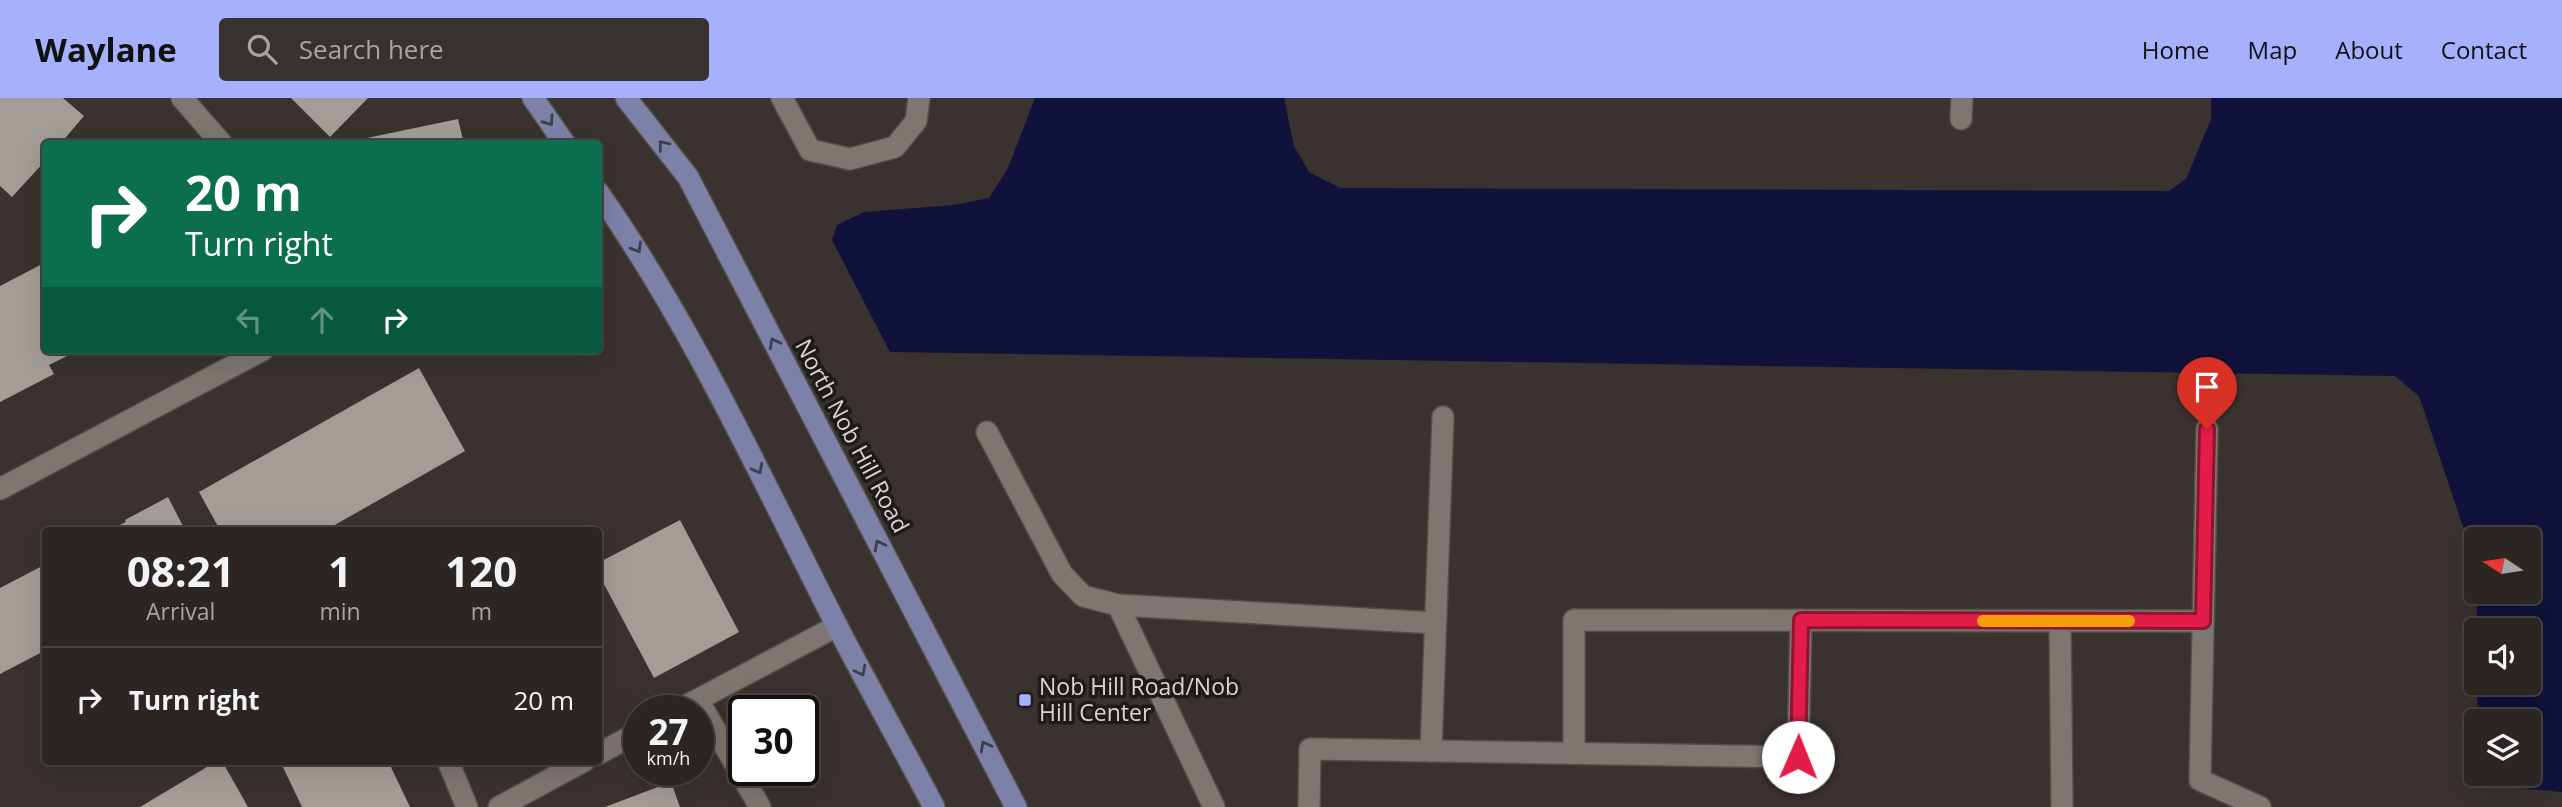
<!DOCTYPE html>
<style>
:root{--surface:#2b2622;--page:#37322f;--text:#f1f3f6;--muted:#a6a5a5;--line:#474340;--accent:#a5b1fc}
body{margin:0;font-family:"Open Sans",sans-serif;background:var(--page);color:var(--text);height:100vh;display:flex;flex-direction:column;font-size:26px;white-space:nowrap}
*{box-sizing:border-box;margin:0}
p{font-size:23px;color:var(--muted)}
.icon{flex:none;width:38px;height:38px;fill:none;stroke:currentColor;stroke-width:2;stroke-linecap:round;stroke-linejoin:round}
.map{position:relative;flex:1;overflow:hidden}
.details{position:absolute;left:42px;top:429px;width:560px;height:238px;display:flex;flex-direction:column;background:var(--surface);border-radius:7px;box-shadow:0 7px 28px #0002,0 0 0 2px var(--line)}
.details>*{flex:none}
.guide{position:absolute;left:42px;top:42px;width:560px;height:214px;border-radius:7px;box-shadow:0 7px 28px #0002,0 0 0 2px var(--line);background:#0b6e4f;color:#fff;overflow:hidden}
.needle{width:46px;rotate:282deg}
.controls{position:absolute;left:2464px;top:429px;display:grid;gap:14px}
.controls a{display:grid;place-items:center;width:77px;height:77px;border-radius:7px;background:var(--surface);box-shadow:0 7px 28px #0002,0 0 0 2px var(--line);font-size:35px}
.speed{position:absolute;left:623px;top:597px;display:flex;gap:14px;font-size:35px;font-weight:700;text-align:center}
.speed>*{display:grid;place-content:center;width:91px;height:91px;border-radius:50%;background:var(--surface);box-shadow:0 7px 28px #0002,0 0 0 2px var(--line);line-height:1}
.speed small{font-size:18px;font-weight:400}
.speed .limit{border:4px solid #111;border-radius:10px;background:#fff;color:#111}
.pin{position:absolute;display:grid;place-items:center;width:60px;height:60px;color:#fff;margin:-72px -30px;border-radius:50% 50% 50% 0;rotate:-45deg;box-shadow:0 0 7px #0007}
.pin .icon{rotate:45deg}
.me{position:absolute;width:77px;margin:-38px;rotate:1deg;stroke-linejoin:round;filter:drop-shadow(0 0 5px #0008)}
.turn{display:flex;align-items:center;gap:24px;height:147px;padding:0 28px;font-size:32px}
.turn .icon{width:91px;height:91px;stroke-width:2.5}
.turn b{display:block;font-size:49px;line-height:60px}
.lanes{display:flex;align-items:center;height:66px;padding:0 28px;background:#0003;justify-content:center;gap:35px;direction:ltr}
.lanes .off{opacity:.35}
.eta{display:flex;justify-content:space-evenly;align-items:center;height:119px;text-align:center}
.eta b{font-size:42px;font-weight:700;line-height:49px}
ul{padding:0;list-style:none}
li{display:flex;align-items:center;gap:21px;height:105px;padding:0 28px;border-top:2px solid var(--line)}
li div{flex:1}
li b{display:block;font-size:26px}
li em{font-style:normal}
header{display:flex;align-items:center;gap:42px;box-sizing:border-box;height:98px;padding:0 35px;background:var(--accent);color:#111}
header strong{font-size:33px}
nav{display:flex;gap:38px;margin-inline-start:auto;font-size:24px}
.search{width:490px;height:63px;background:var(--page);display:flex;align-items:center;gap:18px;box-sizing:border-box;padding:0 24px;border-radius:7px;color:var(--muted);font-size:26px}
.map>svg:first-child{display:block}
.water{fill:#11123b}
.building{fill:#a49c97}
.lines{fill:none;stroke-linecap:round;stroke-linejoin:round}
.minor-casing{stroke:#544e4a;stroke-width:24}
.major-casing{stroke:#544e4a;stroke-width:24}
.minor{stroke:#7e7671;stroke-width:21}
.major{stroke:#7d81a8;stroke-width:21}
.oneway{stroke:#3f3f4b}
.route-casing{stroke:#92132f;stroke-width:18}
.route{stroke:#e11d48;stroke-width:12}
.slow{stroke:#f59e0b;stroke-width:12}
.poi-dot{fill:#a5b1fc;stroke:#1d1b19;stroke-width:2.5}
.labels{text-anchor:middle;stroke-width:7;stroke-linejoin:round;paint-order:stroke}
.street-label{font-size:23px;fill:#d8d4d1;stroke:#1d1b19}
.poi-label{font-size:23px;fill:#d8d4d1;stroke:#1d1b19;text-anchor:start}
</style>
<header>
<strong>Waylane</strong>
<div class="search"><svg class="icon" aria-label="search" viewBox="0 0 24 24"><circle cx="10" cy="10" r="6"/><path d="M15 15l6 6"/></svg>Search here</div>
<nav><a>Home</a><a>Map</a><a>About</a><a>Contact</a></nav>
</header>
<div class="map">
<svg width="2562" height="709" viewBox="0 0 2562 709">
<rect width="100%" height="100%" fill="#39322e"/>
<polygon class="water" points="1035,0 1284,0 1294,48 1309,74 1340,90 2169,93 2186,81 2211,21 2211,0 2562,0 2562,694 2528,691 2494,676 2529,676 2529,623 2479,623 2476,585 2529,584 2529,532 2476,532 2476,582 2477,494 2529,494 2529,441 2476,441 2476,467 2419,298 2395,278 890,254 832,142 837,127 864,114 954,107 989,100 1008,70"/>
<g class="building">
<polygon points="0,0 63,0 84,18 60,46 46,46 46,62 12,99 0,88"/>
<polygon points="291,0 368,0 330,39"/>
<polygon points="458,21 464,46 368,46 367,40"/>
<polygon points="46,164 46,252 79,252 49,267 54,276 0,304 0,188"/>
<polygon points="419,270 465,353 326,432 220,432 199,394"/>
<polygon points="168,399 185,432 110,432 126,424 125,422"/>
<polygon points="680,422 739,534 654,580 598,475 598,465"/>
<polygon points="46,466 46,552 0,576 0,490"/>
<polygon points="217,663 222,663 248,709 140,709"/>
<polygon points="280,663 388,663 410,709 302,709"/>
<polygon points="671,684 680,709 605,709"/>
</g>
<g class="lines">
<g class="minor-casing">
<g id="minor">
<polyline points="182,0 222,46"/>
<polyline points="782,0 810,52 850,61 895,49 916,23 919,0"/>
<polyline points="1961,21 1962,0"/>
<polyline points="2207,331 2200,682 2260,709"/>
<polyline points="987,334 1062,476 1083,498 1118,507 1435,525"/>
<polyline points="0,391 263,252"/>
<polyline points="1118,507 1214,709"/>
<polyline points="2060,523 2062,709"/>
<polyline points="698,602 760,709"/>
<polyline points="678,612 837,528"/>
<polyline points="1431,653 1443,319"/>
<polyline points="1574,655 1574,522 2203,523"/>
<polyline points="598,656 639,634"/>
<polyline points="448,663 467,709"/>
<polyline points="499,709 584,663"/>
<polyline points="1309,709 1310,651 1798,659 1801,522"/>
</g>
</g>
<g class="major-casing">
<g id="major">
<polyline points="533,0 565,46"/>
<polyline points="626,0 688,79 1016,709"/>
<path d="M 598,94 C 693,229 761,380 836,526 C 868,588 902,648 934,709"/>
</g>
</g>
<use href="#minor" class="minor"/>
<use href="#major" class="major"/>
</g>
<defs><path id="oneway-chevron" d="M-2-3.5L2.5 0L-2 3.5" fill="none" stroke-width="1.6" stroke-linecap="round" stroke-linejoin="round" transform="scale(1.75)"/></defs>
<g class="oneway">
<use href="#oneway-chevron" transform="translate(549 23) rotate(55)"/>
<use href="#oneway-chevron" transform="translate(663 47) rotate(-128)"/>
<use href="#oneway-chevron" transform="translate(637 150) rotate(59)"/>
<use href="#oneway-chevron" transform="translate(774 245) rotate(-118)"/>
<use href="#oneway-chevron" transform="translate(758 371) rotate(63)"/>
<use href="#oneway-chevron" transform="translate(879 447) rotate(-118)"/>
<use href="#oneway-chevron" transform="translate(861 573) rotate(62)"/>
<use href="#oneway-chevron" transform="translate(985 648) rotate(-118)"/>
</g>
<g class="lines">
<g class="route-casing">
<polyline id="route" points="1798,659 1801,522 2203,523 2207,331"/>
</g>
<use href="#route" class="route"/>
<polyline class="slow" points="1983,523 2129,523"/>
</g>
<rect class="poi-dot" x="1018" y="595" width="14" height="14" rx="3.5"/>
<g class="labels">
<g class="street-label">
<text transform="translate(852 338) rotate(62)" y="8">North Nob Hill Road</text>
</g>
<g class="poi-label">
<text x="1039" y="597">Nob Hill Road/Nob<tspan x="1039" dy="26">Hill Center</tspan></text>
</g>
</g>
</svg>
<div class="controls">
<a><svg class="needle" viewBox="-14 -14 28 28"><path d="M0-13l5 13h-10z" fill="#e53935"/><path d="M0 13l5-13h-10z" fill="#a6a5a5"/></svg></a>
<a><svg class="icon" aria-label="sound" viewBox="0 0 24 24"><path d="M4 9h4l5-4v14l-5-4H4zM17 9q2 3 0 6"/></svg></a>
<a><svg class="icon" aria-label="layers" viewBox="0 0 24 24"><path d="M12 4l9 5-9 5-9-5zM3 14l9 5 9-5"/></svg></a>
</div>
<div class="speed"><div>27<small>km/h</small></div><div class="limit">30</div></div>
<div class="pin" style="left:2207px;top:331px;background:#d93025"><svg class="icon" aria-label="arrive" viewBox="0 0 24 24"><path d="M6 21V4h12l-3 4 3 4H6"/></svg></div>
<svg class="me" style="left:1798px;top:659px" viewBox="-20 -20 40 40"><circle r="19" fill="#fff"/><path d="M0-13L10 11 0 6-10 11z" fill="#e11d48"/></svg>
<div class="guide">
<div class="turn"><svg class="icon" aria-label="right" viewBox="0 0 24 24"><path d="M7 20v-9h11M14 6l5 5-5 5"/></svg><div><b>20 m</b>Turn right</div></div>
<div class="lanes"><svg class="icon off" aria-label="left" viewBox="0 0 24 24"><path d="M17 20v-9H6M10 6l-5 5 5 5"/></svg><svg class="icon off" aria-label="ahead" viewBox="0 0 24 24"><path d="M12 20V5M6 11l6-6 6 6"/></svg><svg class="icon" aria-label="right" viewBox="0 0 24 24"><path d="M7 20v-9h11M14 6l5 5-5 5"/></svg></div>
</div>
<section class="details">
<div class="eta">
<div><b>08:21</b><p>Arrival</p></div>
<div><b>1</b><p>min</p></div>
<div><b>120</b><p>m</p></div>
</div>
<ul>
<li><svg class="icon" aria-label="right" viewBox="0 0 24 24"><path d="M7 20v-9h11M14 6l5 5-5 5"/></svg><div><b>Turn right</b></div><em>20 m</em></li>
</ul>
</section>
</div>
